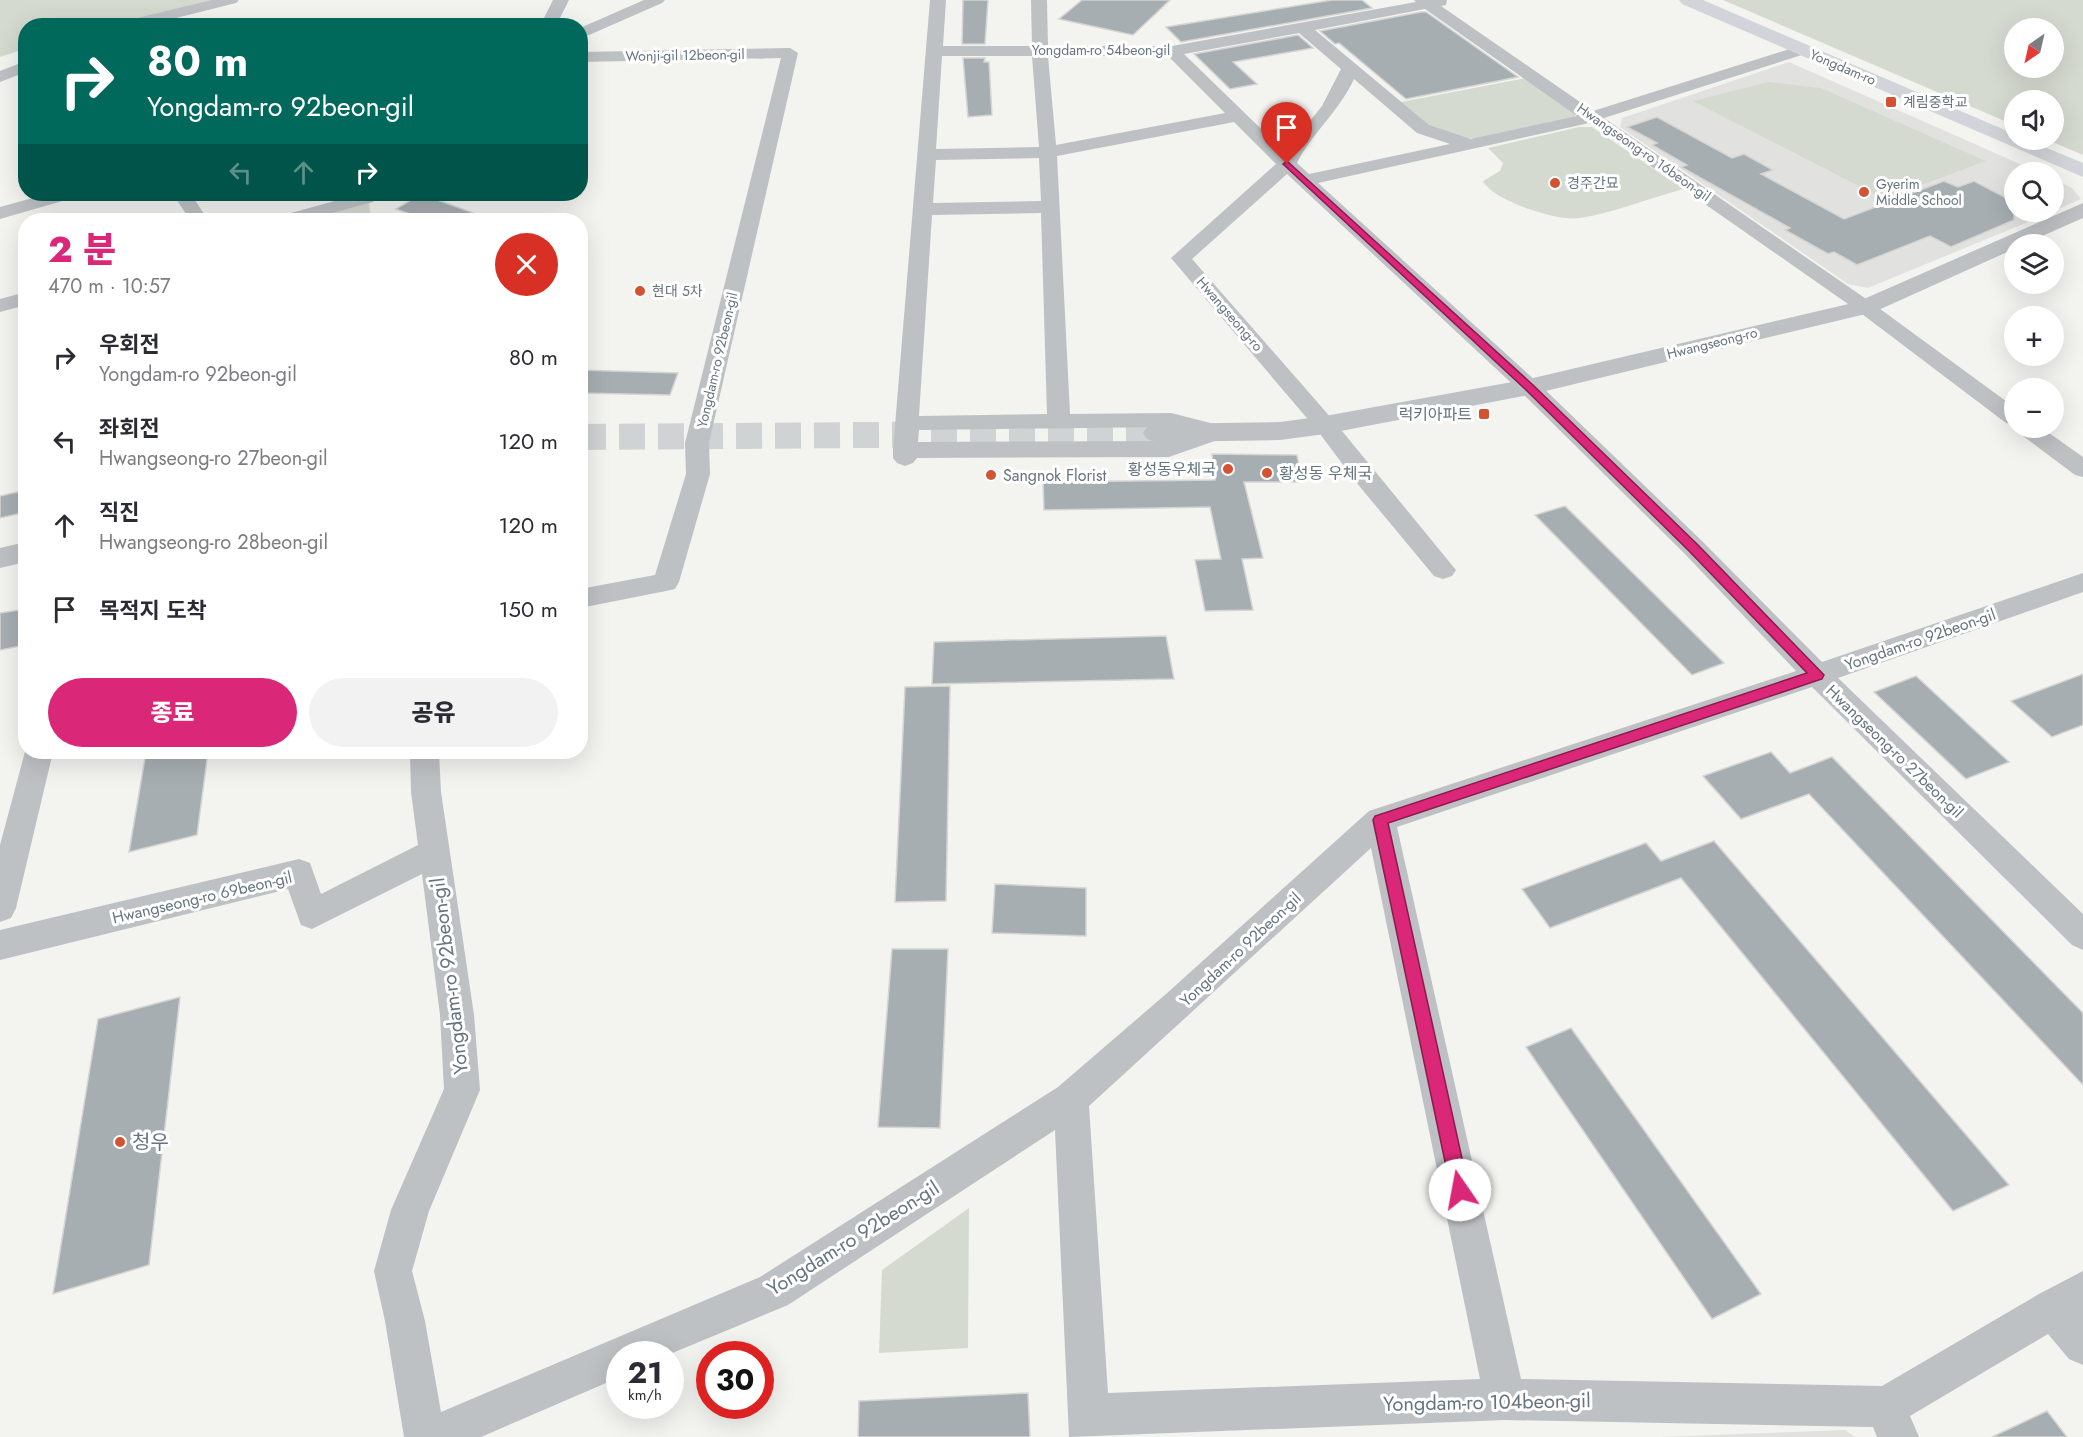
<!DOCTYPE html>
<html lang="ko">
<meta charset="utf-8">
<style>
:root{--surface:#fff;--page:#f2f2f3;--text:#2b2b33;--muted:#7c7c81;--accent:#db2777}
body{margin:0;font-family:Jost,"Noto Sans KR",sans-serif;background:var(--page);color:var(--text);height:100vh;display:flex;flex-direction:column;font-size:22px;white-space:nowrap}
*{box-sizing:border-box;margin:0}
p{font-size:20px;color:var(--muted)}
.icon{flex:none;width:33px;height:33px;fill:none;stroke:currentColor;stroke-width:2;stroke-linecap:round;stroke-linejoin:round}
.map{position:relative;flex:1;overflow:hidden}
.side{position:absolute;left:18px;top:213px;width:570px;height:546px;display:flex;flex-direction:column;background:var(--surface);border-radius:24px;box-shadow:0 6px 24px #0002}
.side>*{flex:none}
.top-card{position:absolute;left:18px;top:18px;width:570px;height:183px;border-radius:24px;box-shadow:0 6px 24px #0002;background:#00695c;color:#fff;overflow:hidden}
.needle{width:39px;rotate:214deg}
.fabs{position:absolute;left:2004px;top:18px;display:grid;gap:12px}
.fabs a{display:grid;place-items:center;width:60px;height:60px;border-radius:50%;background:var(--surface);box-shadow:0 6px 24px #0002;font-size:30px}
.speed{position:absolute;left:606px;top:1341px;display:flex;gap:12px;font-size:30px;font-weight:700;text-align:center}
.speed>*{display:grid;place-content:center;width:78px;height:78px;border-radius:50%;background:var(--surface);box-shadow:0 6px 24px #0002;line-height:1}
.speed small{font-size:15px;font-weight:400}
.speed .limit{border:9px solid #d22;background:#fff;color:#111}
.pin{position:absolute;display:grid;place-items:center;width:51px;height:51px;color:#fff;margin:-62px -26px;border-radius:50% 50% 50% 0;rotate:-45deg;box-shadow:0 0 6px #0007}
.pin .icon{rotate:45deg}
.me{position:absolute;width:66px;margin:-33px;rotate:348deg;stroke-linejoin:round;filter:drop-shadow(0 0 4px #0008)}
.turn{display:flex;align-items:center;gap:21px;height:126px;padding:0 30px;font-size:27px}
.turn .icon{width:78px;height:78px;stroke-width:2.5}
.turn b{display:block;font-size:42px;line-height:51px}
.lanes{display:flex;align-items:center;height:57px;padding:0 30px;background:#0003;justify-content:center;gap:30px;direction:ltr}
.lanes .off{opacity:.35}
.round{display:grid;place-items:center;flex:none;width:63px;height:63px;border-radius:32px;background:var(--page)}
.headline{display:flex;align-items:center;justify-content:space-between;height:102px;padding:0 30px}
h1{font-size:36px;font-weight:800;line-height:45px;color:var(--accent)}
.action{display:flex;gap:12px;margin-top:auto;padding:12px 30px}
.action a{flex:1;height:69px;border-radius:36px;background:var(--accent);color:#fff;font-size:24px;font-weight:800;line-height:69px;text-align:center}
.action a+a{background:var(--page);color:var(--text)}
ul{padding:0;list-style:none}
li{display:flex;align-items:center;gap:18px;height:84px;padding:0 30px}
li div{flex:1}
li b{display:block;font-size:22px}
li em{font-style:normal}
.map>svg:first-child{display:block}
.built{fill:#e1e2e0}
.green{fill:#d5dad1;fill-rule:evenodd}
.building{fill:#a7aeb2;stroke:#d5d5d3;stroke-width:1.5}
.lines{fill:none;stroke-linecap:round;stroke-linejoin:round}
.tertiary-tunnel{stroke:#d0d3d4;stroke-width:26;stroke-dasharray:26 13;stroke-linecap:butt}
.minor{fill:#bdc1c4;fill-rule:evenodd}
.tertiary{fill:#bdc1c4;fill-rule:evenodd}
.secondary{fill:#d1d5d9;fill-rule:evenodd}
.route{fill:#db2777;stroke:#8e194d;stroke-width:1.5}
.poi-dot{fill:#d25232;stroke:#fff;stroke-width:2}
.labels{text-anchor:middle;stroke-width:6;stroke-linejoin:round;paint-order:stroke}
.far-street-label{font-size:14px;fill:#65747e;stroke:#fff}
.far-poi-label{font-size:14px;fill:#65747e;stroke:#fff;text-anchor:start}
.poi-label{font-size:16px;fill:#65747e;stroke:#fff;text-anchor:end}
.street-label{font-size:16px;fill:#65747e;stroke:#fff}
.near-street-label{font-size:20px;fill:#65747e;stroke:#fff}
.near-poi-label{font-size:20px;fill:#65747e;stroke:#fff;text-anchor:start}
</style>
<div class="map">
<svg width="2083" height="1437" viewBox="0 0 2083 1437">
<rect width="100%" height="100%" fill="#f3f3f0"/>
<g class="built">
<polygon points="1789,62 2038,172 2014,172 2014,212 2052,212 1868,288 1848,284 1620,127 1622,118"/>
<polygon points="2054,179 2072,188 2081,199 2054,211"/>
<polygon points="1845,1430 1855,1437 1660,1437"/>
</g>
<g class="green">
<polygon points="0,0 220,0 113,25 26,26 25,49 0,57"/>
<path d="M 1723,0 L 2083,0 L 2083,155 L 2048,140 L 2054,140 L 2054,100 L 2014,100 L 2014,125 ZM 2014,28 L 2054,28 L 2054,68 L 2014,68 Z"/>
<path d="M 1526,78 L 1575,114 L 1575,117 L 1477,139 C 1440,136 1424,124 1396,103 Z"/>
<polygon points="1769,82 1821,88 1986,161 1884,199 1693,101"/>
<path d="M 1579,127 L 1592,127 L 1683,189 C 1650,198 1613,213 1580,218 C 1559,222 1493,201 1483,181 L 1500,171 L 1503,163 L 1488,148 Z"/>
<polygon points="369,203 371,220 305,220"/>
<polygon points="969,1208 968,1348 879,1353 882,1270"/>
</g>
<g class="building">
<polygon points="963,0 988,0 985,44 962,44"/>
<polygon points="1082,0 1170,0 1133,35 1059,19"/>
<polygon points="1332,0 1362,0 1372,8 1181,42 1166,27"/>
<polygon points="1421,12 1426,12 1518,77 1406,99 1339,43 1335,44 1320,31"/>
<polygon points="1298,35 1313,48 1233,62 1257,84 1230,89 1194,54"/>
<polygon points="963,58 985,58 984,62 989,62 992,115 968,117"/>
<polygon points="1657,117 1732,158 1744,154 1773,170 1761,174 1844,219 1944,181 1958,187 1974,181 2014,202 2014,220 1951,247 1930,236 1857,265 1834,252 1828,254 1785,230 1790,228 1681,167 1687,165 1652,145 1657,143 1627,127"/>
<polygon points="421,194 487,218 487,220 427,220 396,209"/>
<polygon points="580,370 678,373 670,395 580,393"/>
<polygon points="1212,454 1297,455 1302,482 1244,482 1263,558 1242,559 1253,610 1205,611 1195,560 1221,559 1210,507 1044,510 1043,482 1215,480"/>
<polygon points="26,490 26,512 0,518 0,496"/>
<polygon points="1565,506 1724,663 1692,675 1535,515"/>
<polygon points="26,609 26,645 0,650 0,613"/>
<polygon points="1166,636 1174,679 932,684 934,642"/>
<polygon points="2083,674 2083,725 2052,737 2011,701"/>
<polygon points="1916,676 2009,762 1966,779 1874,692"/>
<polygon points="950,686 946,901 895,902 905,687"/>
<polygon points="146,752 208,752 197,835 129,852"/>
<polygon points="1771,752 1790,773 1832,757 2083,1013 2083,1085 1809,794 1741,819 1703,776"/>
<polygon points="1714,841 2009,1185 1953,1211 1681,878 1550,928 1522,889 1646,843 1661,861"/>
<polygon points="995,884 1086,888 1086,936 992,933"/>
<polygon points="892,949 948,949 940,1128 878,1127"/>
<polygon points="180,997 149,1265 53,1294 98,1019"/>
<polygon points="1571,1028 1761,1294 1712,1319 1526,1047"/>
<polygon points="1028,1393 1030,1437 858,1437 859,1401"/>
<polygon points="2047,1411 2067,1437 1992,1437"/>
</g>
<g class="lines">
<polyline class="tertiary-tunnel" points="580,437 1156,433"/>
<g class="minor">
<polygon points="212,0 239,0 236,3 144,26 115,26 116,23"/>
<polygon points="553,0 569,0 556,26 540,26"/>
<polygon points="644,0 665,0 662,3 580,39 580,28"/>
<path d="M 930,0 L 946,0 L 943,46 L 1032,46 L 1031,0 L 1047,0 L 1048,46 L 1172,46 L 1416,2 L 1414,0 L 1447,0 L 1446,5 L 1441,6 L 1593,111 L 1796,47 L 1808,47 L 1810,50 L 1808,53 L 1604,118 L 1872,303 L 2014,407 L 2014,425 L 2006,423 L 1858,311 L 1589,123 L 1318,183 L 1537,382 L 1703,542 L 1822,662 L 2083,573 L 2083,592 L 1838,678 L 2083,914 L 2083,950 L 2072,945 L 1812,687 L 1397,827 L 1521,1379 L 1882,1386 L 2039,1294 L 2083,1271 L 2083,1365 L 2069,1359 L 2048,1334 L 1910,1416 L 1919,1437 L 1877,1437 L 1873,1427 L 1505,1420 L 1069,1437 L 1055,1130 L 788,1305 L 670,1354 L 620,1354 L 620,1377 L 481,1437 L 404,1437 L 385,1321 L 374,1271 L 391,1210 L 444,1089 L 440,1015 L 422,874 L 312,929 L 301,925 L 288,889 L 0,960 L 0,930 L 299,859 L 310,863 L 321,894 L 418,845 L 411,792 L 410,752 L 439,752 L 441,792 L 474,1015 L 480,1090 L 429,1211 L 412,1271 L 425,1321 L 441,1412 L 760,1277 L 1058,1087 L 1166,994 L 1369,811 L 1796,671 L 1685,554 L 1521,392 L 1287,174 L 1192,259 L 1333,420 L 1456,570 L 1452,576 L 1443,579 L 1434,576 L 1356,482 L 1317,430 L 1171,258 L 1276,164 L 1234,122 L 1057,156 L 1070,414 L 1171,413 L 1226,427 L 1230,432 L 1226,437 L 1169,457 L 917,458 L 913,463 L 905,466 L 897,463 L 893,458 L 893,450 ZM 1425,9 L 1577,116 L 1471,139 L 1429,125 L 1315,30 ZM 1299,33 L 1341,69 L 1322,106 L 1285,152 L 1184,54 ZM 942,56 L 1032,56 L 1039,147 L 936,149 ZM 1048,56 L 1168,56 L 1225,113 L 1056,145 ZM 1354,79 L 1417,133 L 1450,144 L 1309,174 L 1297,163 C 1312,133 1338,113 1354,79 ZM 1039,158 L 1041,201 L 933,203 L 936,160 ZM 1041,213 L 1047,414 L 919,416 L 932,215 ZM 1171,427 L 1192,433 L 1167,441 L 918,442 L 919,430 ZM 1371,848 L 1480,1379 L 1108,1393 L 1089,1106 Z"/>
<polygon points="790,48 798,53 709,443 710,474 679,582 675,589 666,591 580,608 580,589 655,575 686,474 685,443 781,58 580,62 580,52"/>
<polygon points="26,61 26,72 0,82 0,71"/>
<polygon points="47,194 75,194 73,198 0,219 0,207"/>
<polygon points="173,194 191,194 208,220 190,220"/>
<polygon points="360,194 381,194 373,202 307,220 277,220 280,216"/>
<polygon points="26,292 26,305 0,312 0,299"/>
<polygon points="2015,428 2042,428 2083,457 2083,477 2075,475 2019,433"/>
<polygon points="26,748 26,752 53,752 16,908 11,918 0,922 0,845"/>
</g>
<g class="tertiary">
<polygon points="2083,203 2083,218 2024,244 2014,244 2014,249 1874,312 1529,395 1325,434 1280,440 1156,442 1147,439 1143,433 1147,427 1156,424 1280,422 1325,416 1529,379 1857,302"/>
<polygon points="26,542 26,562 0,568 0,548"/>
</g>
<polygon class="secondary" points="1679,0 1703,0 2014,134 2014,140 2028,140 2083,163 2083,177 1682,4"/>
</g>
<polygon class="route" points="1287,161 1533,385 1698,545 1824,675 1822,679 1388,823 1469,1190 1467,1197 1460,1199 1454,1197 1451,1190 1373,820 1375,816 1807,673 1689,551 1525,389 1284,165 1283,164"/>
<g class="poi-dot">
<rect x="1885" y="96" width="12" height="12" rx="3"/>
<circle cx="1555" cy="183" r="6"/>
<circle cx="1864" cy="192" r="6"/>
<circle cx="640" cy="291" r="6"/>
<rect x="1478" y="408" width="12" height="12" rx="3"/>
<circle cx="1228" cy="469" r="6"/>
<circle cx="1267" cy="473" r="6"/>
<circle cx="991" cy="475" r="6"/>
<circle cx="120" cy="1142" r="6"/>
</g>
<g class="labels">
<g class="far-street-label">
<text x="1101" y="55">Yongdam-ro 54beon-gil</text>
<text transform="translate(685 55) rotate(-1)" y="5">Wonji-gil 12beon-gil</text>
<text transform="translate(1843 67) rotate(23)" y="5">Yongdam-ro</text>
<text transform="translate(1644 152) rotate(35)" y="5">Hwangseong-ro 16beon-gil</text>
<text transform="translate(1230 314) rotate(49)" y="5">Hwangseong-ro</text>
<text transform="translate(1712 343) rotate(-14)" y="5">Hwangseong-ro</text>
<text transform="translate(717 360) rotate(-77)" y="5">Yongdam-ro 92beon-gil</text>
</g>
<g class="far-poi-label">
<text x="1903" y="107">계림중학교</text>
<text x="1567" y="188">경주간묘</text>
<text x="1876" y="189">Gyerim<tspan x="1876" dy="16">Middle School</tspan></text>
<text x="652" y="296">현대 5차</text>
</g>
<g class="poi-label">
<text x="1472" y="420">럭키아파트</text>
<text x="1216" y="475">황성동우체국</text>
<text x="1279" y="479" text-anchor="start">황성동 우체국</text>
<text x="1003" y="481" text-anchor="start">Sangnok Florist</text>
</g>
<g class="street-label">
<text transform="translate(1920 639) rotate(-19)" y="6">Yongdam-ro 92beon-gil</text>
<text transform="translate(1895 751) rotate(44)" y="6">Hwangseong-ro 27beon-gil</text>
<text transform="translate(202 897) rotate(-13)" y="6">Hwangseong-ro 69beon-gil</text>
<text transform="translate(1240 949) rotate(-43)" y="6">Yongdam-ro 92beon-gil</text>
</g>
<g class="near-street-label">
<text transform="translate(449 976) rotate(-97)" y="7">Yongdam-ro 92beon-gil</text>
<text transform="translate(853 1238) rotate(-32)" y="7">Yongdam-ro 92beon-gil</text>
<text transform="translate(1487 1402) rotate(-1)" y="7">Yongdam-ro 104beon-gil</text>
</g>
<g class="near-poi-label">
<text x="132" y="1149">청우</text>
</g>
</g>
</svg>
<div class="fabs">
<a><svg class="needle" viewBox="-14 -14 28 28"><path d="M0-13l5 13h-10z" fill="#e53935"/><path d="M0 13l5-13h-10z" fill="#7c7c81"/></svg></a>
<a><svg class="icon" aria-label="sound" viewBox="0 0 24 24"><path d="M4 9h4l5-4v14l-5-4H4zM17 9q2 3 0 6"/></svg></a>
<a><svg class="icon" aria-label="search" viewBox="0 0 24 24"><circle cx="10" cy="10" r="6"/><path d="M15 15l6 6"/></svg></a>
<a><svg class="icon" aria-label="layers" viewBox="0 0 24 24"><path d="M12 4l9 5-9 5-9-5zM3 14l9 5 9-5"/></svg></a>
<a>+</a>
<a>−</a>
</div>
<div class="speed"><div>21<small>km/h</small></div><div class="limit">30</div></div>
<div class="pin" style="left:1287px;top:164px;background:#d93025"><svg class="icon" aria-label="arrive" viewBox="0 0 24 24"><path d="M6 21V4h12l-3 4 3 4H6"/></svg></div>
<svg class="me" style="left:1460px;top:1190px" viewBox="-20 -20 40 40"><circle r="19" fill="#fff"/><path d="M0-13L10 11 0 6-10 11z" fill="#db2777"/></svg>
<div class="top-card">
<div class="turn"><svg class="icon" aria-label="right" viewBox="0 0 24 24"><path d="M7 20v-9h11M14 6l5 5-5 5"/></svg><div><b>80 m</b>Yongdam-ro 92beon-gil</div></div>
<div class="lanes"><svg class="icon off" aria-label="left" viewBox="0 0 24 24"><path d="M17 20v-9H6M10 6l-5 5 5 5"/></svg><svg class="icon off" aria-label="ahead" viewBox="0 0 24 24"><path d="M12 20V5M6 11l6-6 6 6"/></svg><svg class="icon" aria-label="right" viewBox="0 0 24 24"><path d="M7 20v-9h11M14 6l5 5-5 5"/></svg></div>
</div>
<section class="side">
<div class="headline"><div><h1>2 분</h1><p>470 m · 10:57</p></div><a class="round" style="background:#d93025;color:#fff"><svg class="icon" aria-label="close" viewBox="0 0 24 24"><path d="M6 6l12 12M18 6L6 18"/></svg></a></div>
<ul>
<li><svg class="icon" aria-label="right" viewBox="0 0 24 24"><path d="M7 20v-9h11M14 6l5 5-5 5"/></svg><div><b>우회전</b><p>Yongdam-ro 92beon-gil</p></div><em>80 m</em></li>
<li><svg class="icon" aria-label="left" viewBox="0 0 24 24"><path d="M17 20v-9H6M10 6l-5 5 5 5"/></svg><div><b>좌회전</b><p>Hwangseong-ro 27beon-gil</p></div><em>120 m</em></li>
<li><svg class="icon" aria-label="ahead" viewBox="0 0 24 24"><path d="M12 20V5M6 11l6-6 6 6"/></svg><div><b>직진</b><p>Hwangseong-ro 28beon-gil</p></div><em>120 m</em></li>
<li><svg class="icon" aria-label="arrive" viewBox="0 0 24 24"><path d="M6 21V4h12l-3 4 3 4H6"/></svg><div><b>목적지 도착</b></div><em>150 m</em></li>
</ul>
<div class="action"><a>종료</a><a>공유</a></div>
</section>
</div>
